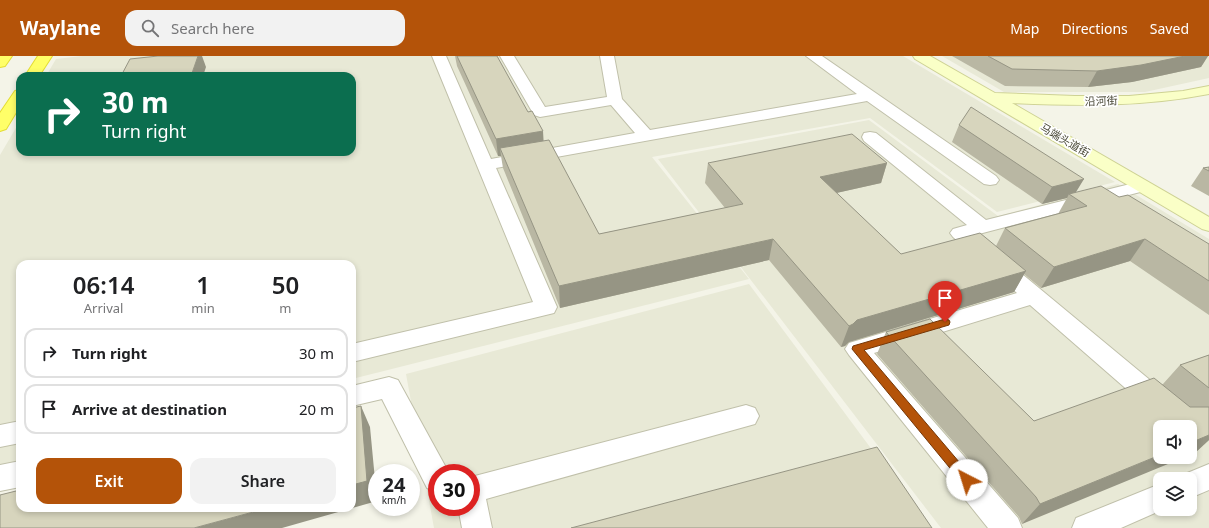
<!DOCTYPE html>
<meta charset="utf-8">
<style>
:root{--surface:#fff;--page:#f2f2f2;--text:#202124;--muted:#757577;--line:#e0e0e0;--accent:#b45309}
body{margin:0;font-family:"Noto Sans","Noto Sans SC",sans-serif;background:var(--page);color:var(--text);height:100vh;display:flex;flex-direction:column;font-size:15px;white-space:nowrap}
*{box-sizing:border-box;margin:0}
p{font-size:13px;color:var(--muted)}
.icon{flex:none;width:22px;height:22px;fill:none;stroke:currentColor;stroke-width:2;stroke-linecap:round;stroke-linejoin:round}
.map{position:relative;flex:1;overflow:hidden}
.side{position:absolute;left:16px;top:204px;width:340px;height:252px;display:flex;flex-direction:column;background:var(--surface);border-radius:12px;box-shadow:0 2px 6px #0003}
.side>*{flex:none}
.banner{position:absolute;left:16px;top:16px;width:340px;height:84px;border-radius:12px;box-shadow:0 2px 6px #0003;background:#0b6e4f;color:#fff;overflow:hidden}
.fabs{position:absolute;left:1153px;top:364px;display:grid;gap:8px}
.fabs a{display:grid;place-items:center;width:44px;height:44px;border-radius:8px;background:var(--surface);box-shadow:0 2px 6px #0003;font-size:20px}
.speed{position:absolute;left:368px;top:408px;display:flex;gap:8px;font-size:20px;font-weight:700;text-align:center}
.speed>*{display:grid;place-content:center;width:52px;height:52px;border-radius:50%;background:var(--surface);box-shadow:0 2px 6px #0003;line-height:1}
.speed small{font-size:10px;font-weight:400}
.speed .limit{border:6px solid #d22;background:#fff;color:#111}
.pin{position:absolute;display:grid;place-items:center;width:34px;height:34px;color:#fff;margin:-41px -17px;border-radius:50% 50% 50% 0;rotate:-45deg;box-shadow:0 0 4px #0007}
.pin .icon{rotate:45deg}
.me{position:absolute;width:44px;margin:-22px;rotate:320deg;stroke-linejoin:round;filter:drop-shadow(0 0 3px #0008)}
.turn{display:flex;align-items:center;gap:14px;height:84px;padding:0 20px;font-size:18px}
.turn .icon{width:52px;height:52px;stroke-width:2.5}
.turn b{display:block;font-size:28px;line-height:34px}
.eta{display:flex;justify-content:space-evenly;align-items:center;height:68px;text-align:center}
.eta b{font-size:24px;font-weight:600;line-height:28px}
.action{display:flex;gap:8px;margin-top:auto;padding:8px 20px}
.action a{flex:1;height:46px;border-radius:12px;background:var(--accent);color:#fff;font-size:16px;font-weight:600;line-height:46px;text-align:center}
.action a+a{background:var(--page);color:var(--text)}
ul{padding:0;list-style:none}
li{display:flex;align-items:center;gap:12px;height:50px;margin:0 8px 6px;padding:0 12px;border:2px solid var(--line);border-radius:12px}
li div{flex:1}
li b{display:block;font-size:15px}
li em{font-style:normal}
header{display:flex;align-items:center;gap:24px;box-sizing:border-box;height:56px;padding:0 20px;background:var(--accent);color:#fff}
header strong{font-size:19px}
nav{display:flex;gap:22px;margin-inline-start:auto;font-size:14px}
.search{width:280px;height:36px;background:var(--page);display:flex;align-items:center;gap:10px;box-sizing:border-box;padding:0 14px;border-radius:12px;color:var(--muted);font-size:15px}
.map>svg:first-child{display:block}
.residential{fill:#e8e9d6;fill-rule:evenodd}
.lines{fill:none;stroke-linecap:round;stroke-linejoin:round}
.street-casing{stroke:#c0c0aa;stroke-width:2}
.secondary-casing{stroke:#ced294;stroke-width:2}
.highway-casing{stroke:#e3dd33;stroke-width:2}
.street{fill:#fff;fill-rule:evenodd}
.secondary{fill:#faffc7;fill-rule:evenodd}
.highway{fill:#ffff68;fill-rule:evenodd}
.wall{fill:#b9b7a3}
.shaded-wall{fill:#969584}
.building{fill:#d7d5bd;stroke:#969584}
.route{fill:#b45309;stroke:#753606}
.labels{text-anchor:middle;stroke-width:3.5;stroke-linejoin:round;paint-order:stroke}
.far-street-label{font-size:11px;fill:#484736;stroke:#fff}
</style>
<header>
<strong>Waylane</strong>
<div class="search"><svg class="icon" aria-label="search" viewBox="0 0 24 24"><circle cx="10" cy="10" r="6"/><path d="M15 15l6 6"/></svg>Search here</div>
<nav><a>Map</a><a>Directions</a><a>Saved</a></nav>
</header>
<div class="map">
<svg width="1209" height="472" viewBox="0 0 1209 472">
<rect width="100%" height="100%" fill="#f4f4e8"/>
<g class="residential">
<polygon points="82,0 903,0 1115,126 997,156 870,62 652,101 749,223 352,323 352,208 20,208 20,406 0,411 0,99 20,65 20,96 352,96 352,20 46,20 56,3"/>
<polygon points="942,0 1209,0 1209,22 1145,36 1004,36"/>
<path d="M 869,64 L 998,160 L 1118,128 L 1209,183 L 1209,472 L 941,472 L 658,103 ZM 1160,371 L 1190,371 L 1190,401 L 1160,401 ZM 1160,423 L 1190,423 L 1190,453 L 1160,453 Z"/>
<path d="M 749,228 L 930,472 L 434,472 L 406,318 ZM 437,417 L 471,417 L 471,451 L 437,451 Z"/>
</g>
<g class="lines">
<g class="street-casing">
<g id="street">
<polygon points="432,0 446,0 491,103 635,77 611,49 540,61 534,59 500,0 514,0 545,51 607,41 600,0 614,0 622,43 650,74 857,38 806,0 822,0 996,120 999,124 996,128 990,129 984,128 867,45 496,112 557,251 554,257 352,306 352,288 533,246"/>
<polygon points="870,76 876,77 986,164 1142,125 1148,126 1151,130 1148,134 975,179 1197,363 1201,371 1197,379 1190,381 1190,371 1170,371 1030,249 874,297 1018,462 1022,472 988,472 849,299 845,293 849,287 1017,237 953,181 950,177 953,173 967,169 864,85 862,81 864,77"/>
<polygon points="389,321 398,324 449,417 437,417 437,436 427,432 382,343 352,350 352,330"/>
<polygon points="746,349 755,352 759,360 755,368 486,443 492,472 462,472 458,451 471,451 471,421"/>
<polygon points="20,365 20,387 0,391 0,369"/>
<polygon points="20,405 20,431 0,435 0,409"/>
<polygon points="1209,408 1209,434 1190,442 1190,423 1178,423 1180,420"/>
<polygon points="1160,428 1160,453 1164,453 1121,472 1072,472 1076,462"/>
</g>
</g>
<g class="secondary-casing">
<path id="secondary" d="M 913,0 L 930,0 L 995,37 L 1075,40 L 1129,40 L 1183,35 L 1209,30 L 1209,38 C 1143,51 1078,50 1012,47 L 1209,161 L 1209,175 L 1202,173 L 915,3 Z"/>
</g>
<g class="highway-casing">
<g id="highway">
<polygon points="0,0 12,0 5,10 0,11"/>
<polygon points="38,0 52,0 39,20 25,20"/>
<polygon points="20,34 20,50 6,73 0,75 0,57 15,35"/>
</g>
</g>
<use href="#street" class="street"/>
<use href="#secondary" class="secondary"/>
<use href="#highway" class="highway"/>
</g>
<g class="wall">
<polygon points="455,0 497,0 543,85 599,178 725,152 705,127 708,107 887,107 881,127 836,137 901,198 996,190 1005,172 1058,158 1067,142 1042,148 952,86 959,69 1076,137 1119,141 1209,188 1209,259 1130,205 1041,232 1024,218 1014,236 849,286 845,290 841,291 769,204 560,252 503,112 501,100 498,100 457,10"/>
<polygon points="952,0 1208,0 1201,11 1132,26 1088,31 1005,30"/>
<polygon points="1209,111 1209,140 1191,130 1203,112"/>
<polygon points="886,276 1034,365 1163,328 1180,309 1209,299 1209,384 1196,396 1190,399 1190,371 1022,468 1019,461 877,298"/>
</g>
<g class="shaded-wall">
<polygon points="198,0 202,0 206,11 203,20 191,20"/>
<polygon points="1185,0 1208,0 1201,11 1132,26 1088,31 1097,15"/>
<polygon points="543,75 544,92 500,92 501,100 498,100 496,83"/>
<polygon points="887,107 881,127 814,142 820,121"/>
<polygon points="1084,123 1073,141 1069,138 1067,142 1042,148 1052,131"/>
<polygon points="773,183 769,204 560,252 559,230"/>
<polygon points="1145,183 1130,205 1041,232 1054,211"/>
<polygon points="1026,215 1014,236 849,286 845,290 841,291 849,270 857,264"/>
<polygon points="361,350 370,371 377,445 282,472 194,472 268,452 352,452 352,429"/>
<polygon points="1209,379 1209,384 1196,396 1190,399 1190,387"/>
<polygon points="1160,399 1160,401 1185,401 1022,468 1040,448"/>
</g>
<g class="building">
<polygon points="158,0 198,0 191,20 121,20 130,3"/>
<polygon points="457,0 497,0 528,56 532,55 543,75 496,83"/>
<polygon points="988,0 1185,0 1141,9 1097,15 1012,13"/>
<polygon points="971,51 1084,123 1052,131 959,69"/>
<polygon points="852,78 887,107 820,121 901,198 980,177 1026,215 857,264 853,268 849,270 773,183 559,230 500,92 549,84 599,178 743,148 708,107"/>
<polygon points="1209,111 1209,115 1203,112"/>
<polygon points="1101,130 1119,141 1128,139 1209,188 1209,225 1145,183 1054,211 1005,172 1087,150 1069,138"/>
<polygon points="930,263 1034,365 1154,322 1190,351 1209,351 1209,379 1190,387 1190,371 1160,371 1160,399 1040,448 1036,441 886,276"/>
<polygon points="1209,299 1209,332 1180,309"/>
<polygon points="361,350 367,425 352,429 352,352"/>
<polygon points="877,391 932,472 571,472"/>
<polygon points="20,434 20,452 268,452 194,472 0,472 0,439"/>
</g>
<polygon class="route" points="945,263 949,264 950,266 949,269 864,294 971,420 973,424 971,428 967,429 963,428 852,293 853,290"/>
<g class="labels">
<g class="far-street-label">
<text transform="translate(1101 45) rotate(-2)" y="4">沿河街</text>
<text transform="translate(1065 84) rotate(30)" y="4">马端头道街</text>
</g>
</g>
</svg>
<div class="fabs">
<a><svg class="icon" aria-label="sound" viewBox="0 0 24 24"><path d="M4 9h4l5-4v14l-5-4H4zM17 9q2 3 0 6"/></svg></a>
<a><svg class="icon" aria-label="layers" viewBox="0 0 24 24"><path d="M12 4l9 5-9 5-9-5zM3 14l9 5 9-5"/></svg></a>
</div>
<div class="speed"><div>24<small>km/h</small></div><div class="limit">30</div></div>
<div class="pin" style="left:945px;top:266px;background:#d93025"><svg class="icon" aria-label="arrive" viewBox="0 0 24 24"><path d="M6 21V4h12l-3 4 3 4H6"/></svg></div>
<svg class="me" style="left:967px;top:424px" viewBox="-20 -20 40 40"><circle r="19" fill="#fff"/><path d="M0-13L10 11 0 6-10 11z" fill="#b45309"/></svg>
<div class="banner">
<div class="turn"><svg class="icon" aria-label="right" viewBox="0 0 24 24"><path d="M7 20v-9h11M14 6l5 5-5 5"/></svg><div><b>30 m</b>Turn right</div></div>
</div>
<section class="side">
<div class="eta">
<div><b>06:14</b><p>Arrival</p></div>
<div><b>1</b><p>min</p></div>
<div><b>50</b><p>m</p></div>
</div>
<ul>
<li><svg class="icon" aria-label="right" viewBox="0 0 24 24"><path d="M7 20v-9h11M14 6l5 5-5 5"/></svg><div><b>Turn right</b></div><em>30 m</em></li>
<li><svg class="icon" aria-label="arrive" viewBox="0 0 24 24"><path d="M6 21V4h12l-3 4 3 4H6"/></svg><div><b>Arrive at destination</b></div><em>20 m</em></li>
</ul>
<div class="action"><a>Exit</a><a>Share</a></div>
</section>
</div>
